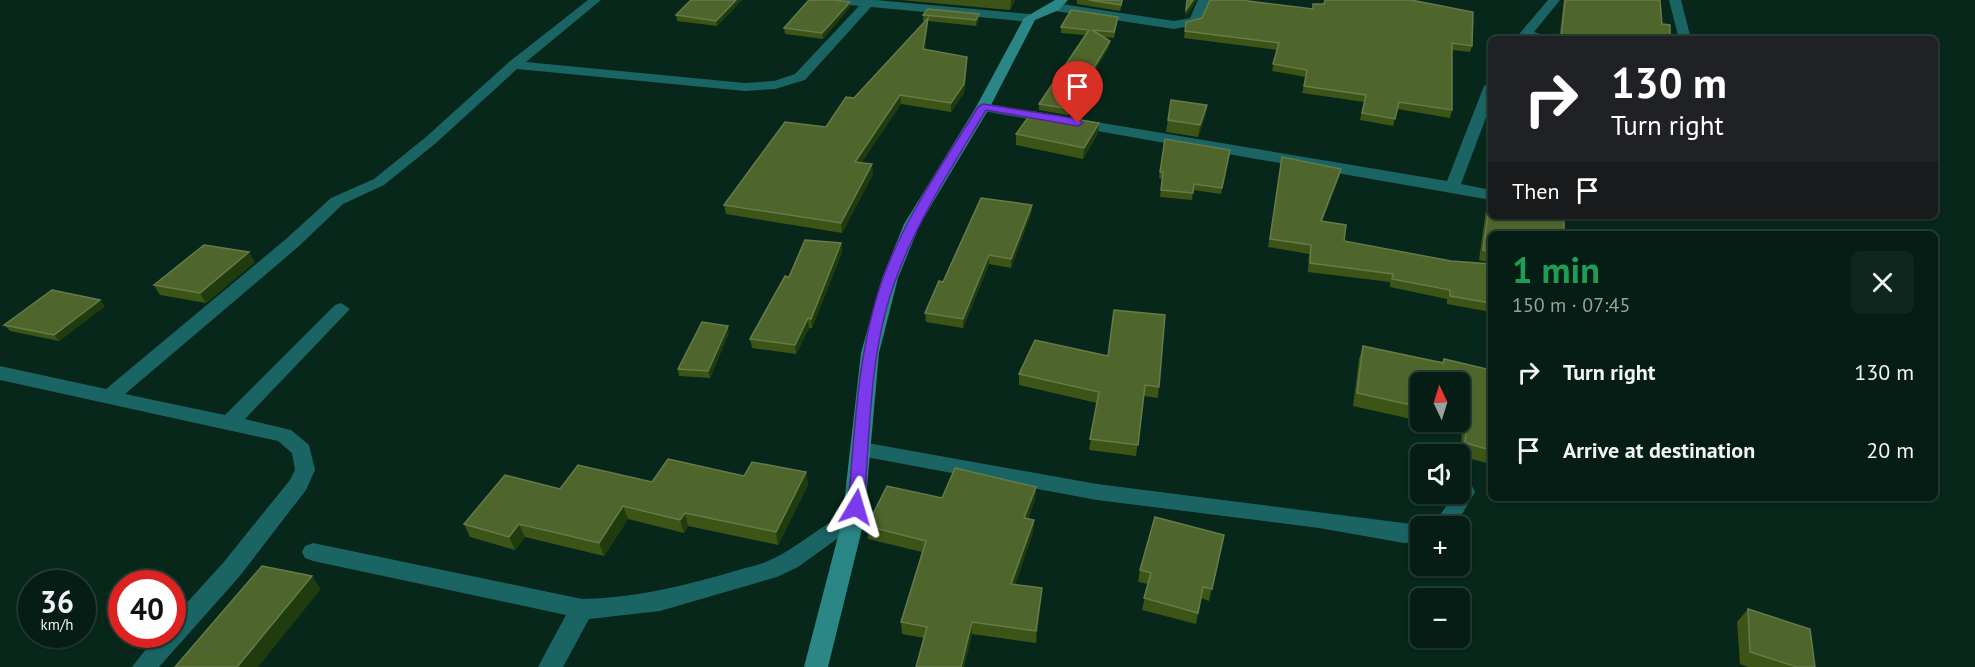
<!DOCTYPE html>
<meta charset="utf-8">
<style>
:root{--surface:#051d14;--page:#0e261d;--text:#f1f3f6;--muted:#97a2a0;--line:#263b34}
body{margin:0;font-family:"PT Sans",sans-serif;background:var(--page);color:var(--text);height:100vh;display:flex;flex-direction:column;font-size:22px;white-space:nowrap}
*{box-sizing:border-box;margin:0}
p{font-size:20px;color:var(--muted)}
.icon{flex:none;width:33px;height:33px;fill:none;stroke:currentColor;stroke-width:2;stroke-linecap:round;stroke-linejoin:round}
.map{position:relative;flex:1;overflow:hidden}
.side{position:absolute;left:1488px;top:231px;width:450px;height:270px;display:flex;flex-direction:column;background:var(--surface);border-radius:9px;box-shadow:0 2px 4px #0004,0 0 0 2px var(--line)}
.side>*{flex:none}
.guide{position:absolute;left:1488px;top:36px;width:450px;height:183px;border-radius:9px;box-shadow:0 2px 4px #0004,0 0 0 2px var(--line);background:#202124;color:#fff;overflow:hidden}
.needle{width:39px;rotate:356deg}
.tools{position:absolute;left:1410px;top:372px;display:grid;gap:12px}
.tools a{display:grid;place-items:center;width:60px;height:60px;border-radius:9px;background:var(--surface);box-shadow:0 2px 4px #0004,0 0 0 2px var(--line);font-size:30px}
.speed{position:absolute;left:18px;top:570px;display:flex;gap:12px;font-size:30px;font-weight:700;text-align:center}
.speed>*{display:grid;place-content:center;width:78px;height:78px;border-radius:50%;background:var(--surface);box-shadow:0 2px 4px #0004,0 0 0 2px var(--line);line-height:1}
.speed small{font-size:15px;font-weight:400}
.speed .limit{border:9px solid #d22;background:#fff;color:#111}
.pin{position:absolute;display:grid;place-items:center;width:51px;height:51px;color:#fff;margin:-62px -26px;border-radius:50% 50% 50% 0;rotate:-45deg;box-shadow:0 0 6px #0007}
.pin .icon{rotate:45deg}
.me{position:absolute;width:66px;margin:-33px;rotate:7deg;stroke-linejoin:round;filter:drop-shadow(0 0 4px #0008)}
.turn{display:flex;align-items:center;gap:21px;height:126px;padding:0 24px;font-size:27px}
.turn .icon{width:78px;height:78px;stroke-width:2.5}
.turn b{display:block;font-size:42px;line-height:51px}
.then{display:flex;align-items:center;height:57px;padding:0 24px;background:#0003;gap:12px;font-size:22px}
.round{display:grid;place-items:center;flex:none;width:63px;height:63px;border-radius:9px;background:var(--page)}
.summary{display:flex;align-items:center;justify-content:space-between;height:102px;padding:0 24px}
h1{font-size:36px;font-weight:700;line-height:45px;color:#1e9e55}
ul{padding:0;list-style:none}
li{display:flex;align-items:center;gap:18px;height:78px;padding:0 24px}
li div{flex:1}
li b{display:block;font-size:22px}
li em{font-style:normal}
.map>svg:first-child{display:block}
.lines{fill:none;stroke-linecap:round;stroke-linejoin:round}
.street{fill:#1a6464;fill-rule:evenodd}
.secondary{fill:#2b8686;fill-rule:evenodd}
.wall{fill:#3c5516}
.shaded-wall{fill:#203b0e}
.building{fill:#4e662c;stroke:#657b4a;stroke-width:1.5}
.route{fill:#7c3aed;stroke:#51269a;stroke-width:1.5}
</style>
<div class="map">
<svg width="1975" height="667" viewBox="0 0 1975 667">
<rect width="100%" height="100%" fill="#07271a"/>
<g class="lines">
<g class="street">
<polygon points="588,0 601,0 526,62 745,83 774,81 795,74 859,6 837,4 831,0 876,0 1030,14 1036,18 1030,22 871,7 805,80 775,89 745,91 517,69 436,143 384,185 343,204 298,247 125,394 225,415 335,305 341,303 350,309 245,419 291,430 309,445 315,470 306,490 239,577 159,667 132,667 158,634 172,634 172,619 223,563 290,480 295,470 292,453 278,441 0,380 0,366 106,389 286,239 331,198 374,179 426,137 509,62"/>
<polygon points="1198,0 1210,0 1199,24 1174,29 1055,11 1049,7 1055,3 1174,21 1190,18"/>
<polygon points="1548,0 1560,0 1534,32 1555,39 1515,39"/>
<polygon points="1669,0 1681,0 1691,39 1679,39"/>
<polygon points="1491,82 1491,104 1461,184 1491,190 1491,200 983,111 976,107 983,103 1447,181 1484,86"/>
<polygon points="862,442 1097,484 1427,526 1420,526 1420,542 1404,543 1319,528 1097,500 855,455 852,450 855,445"/>
<polygon points="1465,484 1472,486 1475,492 1455,526 1433,526 1454,494 1460,494 1460,486"/>
<path d="M 853,512 L 861,515 L 864,521 L 861,527 L 841,536 L 798,567 L 777,577 L 660,611 L 589,619 L 563,667 L 538,667 L 566,615 L 313,561 L 305,558 L 302,552 L 305,546 L 313,543 L 582,599 C 635,598 684,586 735,571 C 747,567 759,566 770,560 C 800,547 821,523 853,512 Z"/>
</g>
<polygon class="secondary" points="1055,0 1068,0 1059,10 1035,20 990,107 920,224 898,278 879,353 864,521 828,667 804,667 842,521 861,353 882,278 904,224 976,107 1024,18"/>
</g>
<g class="wall">
<polygon points="691,0 742,0 717,26 677,21 676,15"/>
<polygon points="901,0 1015,0 1010,10"/>
<polygon points="1077,0 1123,0 1120,11 1077,4"/>
<polygon points="1210,0 1249,0 1249,1 1313,9 1324,4 1325,0 1324,0 1411,0 1472,46 1470,52 1452,50 1452,110 1450,118 1397,109 1393,126 1360,120 1364,102 1302,93 1306,77 1272,71 1277,50 1184,38 1186,22 1202,18"/>
<polygon points="1564,0 1660,0 1662,24 1670,39 1559,39"/>
<polygon points="850,7 823,39 785,34 784,28"/>
<polygon points="979,14 979,19 976,26 928,21 925,49 967,57 967,66 964,93 951,112 901,104 861,163 873,174 842,233 726,214 724,205 826,127 854,98 925,21 923,21 923,15"/>
<polygon points="1117,23 1114,38 1103,37 1109,47 1068,115 1039,110 1039,104 1085,35 1061,33 1061,27"/>
<polygon points="1171,100 1207,105 1205,117 1198,137 1166,132"/>
<polygon points="1099,123 1098,133 1083,159 1016,145 1016,134"/>
<polygon points="1165,139 1230,150 1221,194 1193,190 1192,200 1160,197 1162,179 1159,178"/>
<polygon points="1282,157 1341,169 1339,178 1322,221 1344,241 1451,261 1491,264 1491,312 1447,304 1447,299 1390,287 1390,282 1308,272 1309,254 1268,247"/>
<polygon points="1491,174 1491,189 1489,187"/>
<polygon points="1491,192 1491,263 1479,260 1487,202"/>
<polygon points="1032,205 1031,214 1011,268 989,264 963,328 926,322 925,313 943,282"/>
<polygon points="841,243 842,252 812,328 809,328 796,354 752,348 750,339 789,277"/>
<polygon points="255,262 206,303 160,295 154,285"/>
<polygon points="105,306 59,341 10,331 4,325"/>
<polygon points="729,332 710,378 679,376 678,369"/>
<polygon points="1363,346 1443,362 1444,359 1491,370 1491,464 1460,456 1462,431 1421,422 1460,422 1460,382 1420,382 1420,421 1353,406 1359,359"/>
<polygon points="1019,374 1159,387 1158,398 1144,396 1136,456 1089,450 1097,403 1019,385"/>
<polygon points="806,472 808,485 778,545 688,526 684,533 628,519 604,556 525,537 515,550 470,537 464,524 652,482"/>
<polygon points="1036,487 1035,499 1028,519 1034,520 1033,532 1015,585 1042,588 1036,643 972,634 964,667 916,667 924,638 902,634 901,622 922,552 868,539 867,526 942,498"/>
<polygon points="1224,535 1209,601 1201,598 1196,624 1142,610 1148,584 1138,582 1140,570"/>
<polygon points="1748,609 1815,667 1748,667 1740,664 1737,622"/>
</g>
<g class="shaded-wall">
<polygon points="736,0 742,0 717,26 716,21"/>
<polygon points="1011,0 1015,0 1010,10"/>
<polygon points="1193,0 1197,0 1186,17 1186,10"/>
<polygon points="850,2 850,7 823,39 822,33"/>
<polygon points="979,14 979,19 976,26 976,20"/>
<polygon points="928,18 928,26 924,58 923,49"/>
<polygon points="1110,41 1109,47 1068,115 1069,109"/>
<polygon points="967,57 967,66 964,93 951,112 951,103"/>
<polygon points="900,95 901,104 856,171 855,162"/>
<polygon points="1207,105 1205,117 1198,137 1200,125"/>
<polygon points="1099,123 1098,133 1083,159 1084,148"/>
<polygon points="872,164 873,174 842,233 841,223"/>
<polygon points="1341,169 1339,178 1319,230 1321,221"/>
<polygon points="1032,205 1031,214 1011,268 1011,259"/>
<polygon points="841,243 842,252 812,328 811,319"/>
<polygon points="249,252 255,262 206,303 200,293"/>
<polygon points="989,255 989,264 963,328 963,319"/>
<polygon points="100,300 105,306 59,341 54,335"/>
<polygon points="808,318 809,328 796,354 795,345"/>
<polygon points="728,326 729,332 710,378 708,371"/>
<polygon points="806,472 808,485 778,545 776,532"/>
<polygon points="1036,487 1035,499 1023,530 1024,518"/>
<polygon points="623,506 628,519 604,556 599,543"/>
<polygon points="685,513 688,526 684,533 680,520"/>
<polygon points="1034,520 1033,532 1011,596 1011,584"/>
<polygon points="519,524 525,537 515,550 509,537"/>
<polygon points="312,576 321,589 258,667 237,667"/>
<polygon points="1042,588 1041,600 1036,643 1036,631"/>
<polygon points="972,622 972,634 964,667 961,667"/>
</g>
<g class="building">
<polygon points="691,0 736,0 716,21 676,15"/>
<polygon points="809,0 835,0 850,2 822,33 784,28"/>
<polygon points="1089,0 1122,0 1121,5"/>
<polygon points="1187,0 1193,0 1186,10"/>
<polygon points="1210,0 1248,0 1248,1 1313,9 1313,4 1324,4 1325,0 1411,0 1473,12 1472,46 1452,43 1452,110 1399,102 1395,119 1362,113 1366,95 1304,86 1307,70 1273,64 1279,43 1185,31 1186,22 1202,18"/>
<polygon points="1565,0 1660,0 1662,24 1670,25 1670,39 1561,39"/>
<polygon points="928,9 979,14 976,20 923,15"/>
<polygon points="1071,10 1118,17 1114,32 1092,30 1110,41 1069,109 1039,104 1089,30 1061,27"/>
<polygon points="928,18 923,49 967,57 964,84 951,103 900,95 855,162 872,164 841,223 724,205 785,122 826,127 846,97 854,98"/>
<polygon points="1171,100 1207,105 1200,125 1168,120"/>
<polygon points="1032,112 1099,123 1084,148 1016,134"/>
<polygon points="1165,139 1230,150 1222,188 1194,184 1193,193 1161,190 1163,172 1160,172"/>
<polygon points="1282,157 1341,169 1321,221 1346,225 1344,241 1451,261 1491,264 1491,303 1450,296 1450,290 1392,279 1393,274 1310,263 1311,245 1270,239"/>
<polygon points="1491,192 1491,216 1564,216 1564,234 1491,234 1491,252 1483,250"/>
<polygon points="981,198 1032,205 1011,259 989,255 963,319 925,313 939,281 943,282"/>
<polygon points="805,240 841,243 811,319 808,318 795,345 750,339 785,276 789,277"/>
<polygon points="204,245 249,252 200,293 154,285"/>
<polygon points="52,290 100,300 54,335 4,325"/>
<polygon points="1114,310 1165,315 1159,387 1145,385 1138,445 1090,439 1099,392 1019,374 1035,340 1108,356"/>
<polygon points="702,322 728,326 708,371 678,369"/>
<polygon points="1363,346 1443,363 1444,359 1491,370 1491,450 1465,443 1467,418 1460,416 1460,382 1420,382 1420,407 1357,393"/>
<polygon points="668,459 744,476 752,462 806,472 776,532 685,513 680,520 623,506 599,543 519,524 509,537 464,524 505,475 560,489 578,465 652,482"/>
<polygon points="955,468 1036,487 1024,518 1034,520 1011,584 1042,588 1036,631 972,622 961,667 916,667 927,627 901,622 926,541 867,526 887,486 942,498"/>
<polygon points="1155,517 1224,535 1212,589 1203,587 1198,613 1144,598 1151,573 1140,570"/>
<polygon points="262,566 312,576 237,667 175,667"/>
<polygon points="1748,609 1810,629 1815,667 1797,667 1750,652"/>
</g>
<path class="route" d="M 983,104 L 1078,119 L 1083,123 L 1078,126 L 986,110 C 954,164 919,217 897,276 C 869,348 870,431 864,507 L 856,513 L 848,507 C 855,430 857,351 883,278 C 905,217 944,162 978,107 Z"/>
</svg>
<div class="tools">
<a><svg class="needle" viewBox="-14 -14 28 28"><path d="M0-13l5 13h-10z" fill="#e53935"/><path d="M0 13l5-13h-10z" fill="#97a2a0"/></svg></a>
<a><svg class="icon" aria-label="sound" viewBox="0 0 24 24"><path d="M4 9h4l5-4v14l-5-4H4zM17 9q2 3 0 6"/></svg></a>
<a>+</a>
<a>−</a>
</div>
<div class="speed"><div>36<small>km/h</small></div><div class="limit">40</div></div>
<div class="pin" style="left:1078px;top:123px;background:#d93025"><svg class="icon" aria-label="arrive" viewBox="0 0 24 24"><path d="M6 21V4h12l-3 4 3 4H6"/></svg></div>
<svg class="me" style="left:856px;top:507px" viewBox="-20 -20 40 40"><path d="M0-17L14 15 0 8-14 15z" fill="#7c3aed" stroke="#fff" stroke-width="4"/></svg>
<div class="guide">
<div class="turn"><svg class="icon" aria-label="right" viewBox="0 0 24 24"><path d="M7 20v-9h11M14 6l5 5-5 5"/></svg><div><b>130 m</b>Turn right</div></div>
<div class="then">Then<svg class="icon" aria-label="arrive" viewBox="0 0 24 24"><path d="M6 21V4h12l-3 4 3 4H6"/></svg></div>
</div>
<section class="side">
<div class="summary"><div><h1>1 min</h1><p>150 m · 07:45</p></div><a class="round"><svg class="icon" aria-label="close" viewBox="0 0 24 24"><path d="M6 6l12 12M18 6L6 18"/></svg></a></div>
<ul>
<li><svg class="icon" aria-label="right" viewBox="0 0 24 24"><path d="M7 20v-9h11M14 6l5 5-5 5"/></svg><div><b>Turn right</b></div><em>130 m</em></li>
<li><svg class="icon" aria-label="arrive" viewBox="0 0 24 24"><path d="M6 21V4h12l-3 4 3 4H6"/></svg><div><b>Arrive at destination</b></div><em>20 m</em></li>
</ul>
</section>
</div>
